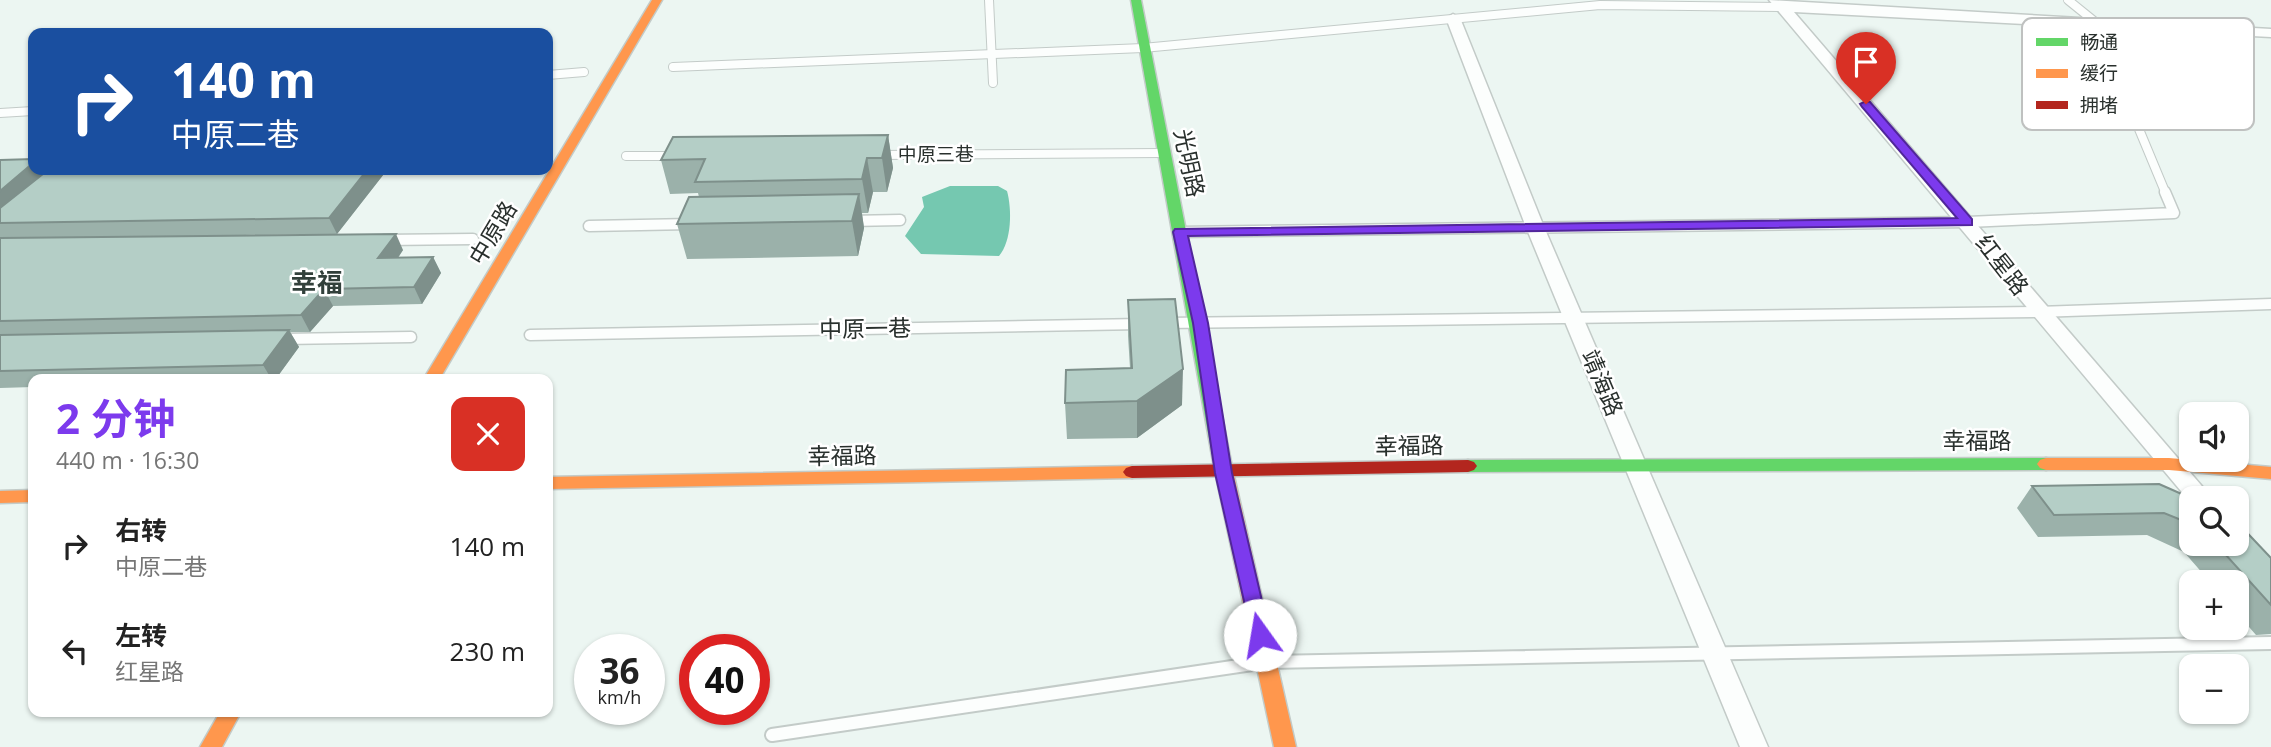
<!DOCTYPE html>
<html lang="zh">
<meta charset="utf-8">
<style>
:root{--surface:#fff;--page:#f2f2f2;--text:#222;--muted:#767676;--accent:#7c3aed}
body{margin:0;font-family:"Open Sans","Noto Sans SC",sans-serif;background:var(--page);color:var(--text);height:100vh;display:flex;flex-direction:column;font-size:26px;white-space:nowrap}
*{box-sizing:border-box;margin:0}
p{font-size:23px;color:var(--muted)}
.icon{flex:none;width:38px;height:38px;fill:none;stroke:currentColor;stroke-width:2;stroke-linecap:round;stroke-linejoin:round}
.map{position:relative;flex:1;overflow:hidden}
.sheet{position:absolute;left:28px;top:374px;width:525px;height:343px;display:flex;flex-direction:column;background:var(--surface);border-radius:14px;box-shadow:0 2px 5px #0004}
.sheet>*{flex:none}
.banner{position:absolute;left:28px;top:28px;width:525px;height:147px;border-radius:14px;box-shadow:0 2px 5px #0004;background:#1a4fa0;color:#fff;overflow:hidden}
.tools{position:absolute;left:2179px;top:402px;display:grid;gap:14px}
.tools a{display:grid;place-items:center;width:70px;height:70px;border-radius:14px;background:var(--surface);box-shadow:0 2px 5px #0004;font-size:35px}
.speed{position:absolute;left:574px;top:634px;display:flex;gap:14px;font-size:35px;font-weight:700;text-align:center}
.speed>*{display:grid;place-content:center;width:91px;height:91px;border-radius:50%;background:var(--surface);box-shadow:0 2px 5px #0004;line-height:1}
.speed small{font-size:18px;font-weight:400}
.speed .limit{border:10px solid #d22;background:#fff;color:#111}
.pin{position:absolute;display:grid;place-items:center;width:60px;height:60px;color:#fff;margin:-72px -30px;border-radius:50% 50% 50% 0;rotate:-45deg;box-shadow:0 0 7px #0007}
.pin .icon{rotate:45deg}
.me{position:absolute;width:77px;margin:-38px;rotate:347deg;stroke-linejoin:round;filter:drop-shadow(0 0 5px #0008)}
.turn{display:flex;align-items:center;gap:24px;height:147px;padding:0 28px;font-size:32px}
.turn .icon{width:91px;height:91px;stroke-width:2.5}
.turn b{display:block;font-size:49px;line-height:60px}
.round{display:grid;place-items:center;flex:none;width:74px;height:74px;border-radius:14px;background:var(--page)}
.summary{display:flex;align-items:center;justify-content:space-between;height:119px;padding:0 28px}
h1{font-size:42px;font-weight:700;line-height:52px;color:var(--accent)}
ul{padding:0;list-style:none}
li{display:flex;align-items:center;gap:21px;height:105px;padding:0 28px}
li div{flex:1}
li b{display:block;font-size:26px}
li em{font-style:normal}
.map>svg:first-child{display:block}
.water{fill:#75c8b0}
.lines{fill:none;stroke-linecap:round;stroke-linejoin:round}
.lane-far2-casing{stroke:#c3cbc8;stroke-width:10}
.lane-far1-casing{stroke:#c3cbc8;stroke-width:13}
.lane-casing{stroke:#c3cbc8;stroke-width:16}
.street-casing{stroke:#c3cbc8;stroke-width:3}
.fast-casing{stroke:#c3cbc8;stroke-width:3}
.slow-casing{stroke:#c3cbc8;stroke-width:3}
.jam-casing{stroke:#c3cbc8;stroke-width:3}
.lane-far2{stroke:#fcfefd;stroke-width:8}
.lane-far1{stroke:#fcfefd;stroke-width:10}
.lane{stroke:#fcfefd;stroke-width:12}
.street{fill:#fcfefd;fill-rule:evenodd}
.fast{fill:#63d668;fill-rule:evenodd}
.slow{fill:#ff974d;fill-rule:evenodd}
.jam{fill:#b3261e;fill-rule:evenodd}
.wall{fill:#9bb1aa}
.shaded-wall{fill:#7e908b}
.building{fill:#b4cec6;stroke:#7e908b;stroke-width:2}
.route{fill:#7c3aed;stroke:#51269a;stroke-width:2}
.labels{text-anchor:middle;stroke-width:5;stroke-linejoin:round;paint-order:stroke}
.far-street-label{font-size:19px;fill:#29302d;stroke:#fff}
.street-label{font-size:23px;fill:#29302d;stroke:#fff}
.quarter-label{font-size:26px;font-weight:bold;fill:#32403b;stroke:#fff}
.key{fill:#fff;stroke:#bfc1c0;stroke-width:2}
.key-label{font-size:19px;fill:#29302d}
</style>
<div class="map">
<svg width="2271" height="747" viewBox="0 0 2271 747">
<rect width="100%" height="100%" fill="#ecf6f2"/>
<path class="water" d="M 950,186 L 998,186 L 1007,191 C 1012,209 1012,241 999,256 L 921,254 L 905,236 L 924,207 L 922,197 Z"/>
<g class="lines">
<g class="lane-far2-casing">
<g id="lane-far2">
<polyline points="989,0 993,83"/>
<polyline points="2068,0 2094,21 2166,194"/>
<polyline points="673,67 1143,48 1600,5 1782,7"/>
<polyline points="548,75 584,72"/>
<polyline points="0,113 33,111"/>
<polyline points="877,155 1162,153"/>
<polyline points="626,156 676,156"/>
</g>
</g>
<g class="lane-far1-casing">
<g id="lane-far1">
<polyline points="850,221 900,220"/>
<polyline points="589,226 691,224"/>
<polyline points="1180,232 1968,222 2174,213 2165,192"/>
<polyline points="384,240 473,239"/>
<polyline points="1165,323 2038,312 2271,304"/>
<polyline points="530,335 1141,324"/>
<polyline points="283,339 411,337"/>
</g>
</g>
<g class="lane-casing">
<polyline id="lane" points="772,735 1266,662 2271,643"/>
</g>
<g class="street-casing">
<g id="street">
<polygon points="1769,0 2271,29 2271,37 1794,12 2213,499 2191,499 2191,503"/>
<polygon points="1453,14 1460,18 1544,227 1768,747 1740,747 1526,227 1446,18"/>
</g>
</g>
<g class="fast-casing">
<g id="fast">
<polygon points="1131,0 1141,0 1232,467 1229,471 1217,471 1214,467"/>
<polygon points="2046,458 2052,460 2055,464 2052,468 2046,470 1468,472 1462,470 1459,466 1462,462 1468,460"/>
</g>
</g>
<g class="slow-casing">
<g id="slow">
<polygon points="652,0 662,0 439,380 423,380"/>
<polygon points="2046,458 2169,458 2271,467 2271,479 2169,470 2046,470 2040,468 2037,464 2040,460"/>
<polygon points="1223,461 1229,463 1232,467 1296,747 1274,747 1214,467 1217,463"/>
<polygon points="1132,466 1138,468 1141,472 1138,476 1132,478 548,489 548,477"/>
<polygon points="33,490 33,502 0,503 0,491"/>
<polygon points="220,712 241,712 222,747 200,747"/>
</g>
</g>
<g class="jam-casing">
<polygon id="jam" points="1468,460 1474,462 1477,466 1474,470 1468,472 1132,478 1126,476 1123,472 1126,468 1132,466"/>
</g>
<use href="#lane-far2" class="lane-far2"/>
<use href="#lane-far1" class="lane-far1"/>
<use href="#lane" class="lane"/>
<use href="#street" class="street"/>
<use href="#fast" class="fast"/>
<use href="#slow" class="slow"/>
<use href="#jam" class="jam"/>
</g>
<g class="wall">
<polygon points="888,135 893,168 887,192 873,192 868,213 862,213 864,228 858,256 687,259 677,224 699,197 698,193 670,194 661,160"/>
<polygon points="0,160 33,170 45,170 46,171 387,170 337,234 244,235 403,250 398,258 433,257 441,273 422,304 333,306 310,332 290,332 299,347 275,380 33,380 33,387 0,388"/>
<polygon points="1128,300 1182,405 1137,438 1067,439 1065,403 1130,368 1128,336"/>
<polygon points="2032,486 2191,499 2191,544 2236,544 2271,558 2271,634 2256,635 2236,612 2236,583 2211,583 2184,552 2147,535 2038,537 2017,508"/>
</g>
<g class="shaded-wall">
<polygon points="888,135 893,168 887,192 882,158"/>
<polygon points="867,158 873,192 868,213 862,179"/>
<polygon points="33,163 33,170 45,170 48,175 0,216 0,191"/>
<polygon points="367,170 387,170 337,234 329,218"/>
<polygon points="859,194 864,228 858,256 852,221"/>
<polygon points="396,234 403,250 386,275 378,258"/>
<polygon points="433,257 441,273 422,304 414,287"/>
<polygon points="324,289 333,306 310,332 301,315"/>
<polygon points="289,330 299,347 275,380 272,380 263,365"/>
<polygon points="1183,369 1182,405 1137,438 1137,401"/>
</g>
<g class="building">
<polygon points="888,135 882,158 867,158 862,179 695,182 705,159 661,160 673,137"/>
<polygon points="33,159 33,163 0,191 0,160"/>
<polygon points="48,170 367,170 329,218 0,223 0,208"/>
<polygon points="859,194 852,221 677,224 689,197"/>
<polygon points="396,234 378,258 433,257 414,287 324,289 301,315 0,321 0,238"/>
<polygon points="1175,299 1183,369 1137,401 1065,403 1066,370 1132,368 1128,300"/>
<polygon points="289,330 263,365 0,371 0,335"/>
<polygon points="2159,484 2193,499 2191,499 2191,524 2164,513 2054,515 2032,486"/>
<polygon points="2236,521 2271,558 2271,605 2216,544 2236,544"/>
</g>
<polygon class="route" points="1866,101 1870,102 1972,219 1972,225 1188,236 1208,323 1232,473 1270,635 1267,641 1253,641 1215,473 1193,323 1173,232 1175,229 1957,218 1862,107 1860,104"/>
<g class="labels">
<g class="far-street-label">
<text x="936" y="161">中原三巷</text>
</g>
<g class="street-label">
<text transform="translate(1189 163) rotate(78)" y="8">光明路</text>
<text transform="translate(493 233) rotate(-59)" y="8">中原路</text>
<text transform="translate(2002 265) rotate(52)" y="8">红星路</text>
<text transform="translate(865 329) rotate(-1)" y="8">中原一巷</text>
<text transform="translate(1602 383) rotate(67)" y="8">靖海路</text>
<text x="1977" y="449">幸福路</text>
<text transform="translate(1409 446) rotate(-1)" y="8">幸福路</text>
<text transform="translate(842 456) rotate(-1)" y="8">幸福路</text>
</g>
<g class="quarter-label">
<text x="317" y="292">幸福</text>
</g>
</g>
<rect x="2022" y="18" width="232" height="112" rx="10" class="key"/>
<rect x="2036" y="38" width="32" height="8" fill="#63d668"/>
<rect x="2036" y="69" width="32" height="9" fill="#ff974d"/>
<rect x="2036" y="101" width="32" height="8" fill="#b3261e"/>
<g class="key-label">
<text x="2080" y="49">畅通</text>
<text x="2080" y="80">缓行</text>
<text x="2080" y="112">拥堵</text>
</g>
</svg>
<div class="tools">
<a><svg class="icon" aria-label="sound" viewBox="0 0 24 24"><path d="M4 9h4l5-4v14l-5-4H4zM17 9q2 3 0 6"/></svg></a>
<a><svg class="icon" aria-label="search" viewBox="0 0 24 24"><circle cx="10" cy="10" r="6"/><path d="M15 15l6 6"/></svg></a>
<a>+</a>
<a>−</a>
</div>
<div class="speed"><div>36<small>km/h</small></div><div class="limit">40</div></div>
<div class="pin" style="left:1866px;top:104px;background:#d93025"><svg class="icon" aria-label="arrive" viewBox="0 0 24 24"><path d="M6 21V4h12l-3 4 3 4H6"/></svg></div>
<svg class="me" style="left:1260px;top:635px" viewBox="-20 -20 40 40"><circle r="19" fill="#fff"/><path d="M0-13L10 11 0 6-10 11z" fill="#7c3aed"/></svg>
<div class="banner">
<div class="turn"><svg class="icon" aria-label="right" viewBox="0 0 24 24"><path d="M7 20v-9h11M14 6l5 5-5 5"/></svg><div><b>140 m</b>中原二巷</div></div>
</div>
<section class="sheet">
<div class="summary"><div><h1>2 分钟</h1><p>440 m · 16:30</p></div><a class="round" style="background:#d93025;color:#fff"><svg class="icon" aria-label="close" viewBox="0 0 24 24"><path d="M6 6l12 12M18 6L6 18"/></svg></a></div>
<ul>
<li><svg class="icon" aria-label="right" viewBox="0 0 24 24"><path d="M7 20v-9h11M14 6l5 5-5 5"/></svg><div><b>右转</b><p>中原二巷</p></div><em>140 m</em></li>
<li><svg class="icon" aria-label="left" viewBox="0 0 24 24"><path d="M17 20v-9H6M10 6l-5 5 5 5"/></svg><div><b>左转</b><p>红星路</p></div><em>230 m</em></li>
</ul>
</section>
</div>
